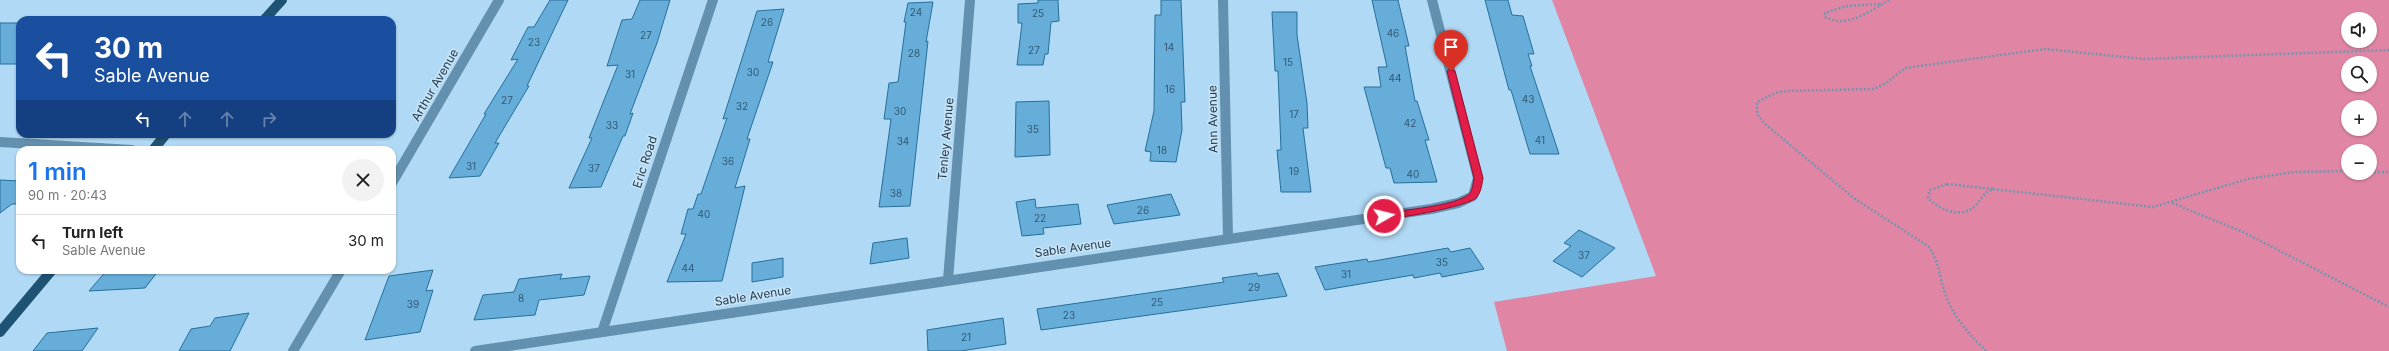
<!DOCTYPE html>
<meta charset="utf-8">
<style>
:root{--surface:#fff;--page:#f2f2f2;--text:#222;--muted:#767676;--line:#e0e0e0;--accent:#1a73e8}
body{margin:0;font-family:Inter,sans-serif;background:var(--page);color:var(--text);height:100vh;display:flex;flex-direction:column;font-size:15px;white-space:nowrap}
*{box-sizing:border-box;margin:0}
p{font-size:13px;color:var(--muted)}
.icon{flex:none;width:22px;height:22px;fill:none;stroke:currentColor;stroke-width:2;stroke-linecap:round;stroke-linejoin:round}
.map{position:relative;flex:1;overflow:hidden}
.sheet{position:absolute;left:16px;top:146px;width:380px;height:128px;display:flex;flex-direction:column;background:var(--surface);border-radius:12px;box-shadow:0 1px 3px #0004}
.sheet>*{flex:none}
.hud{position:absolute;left:16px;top:16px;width:380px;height:122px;border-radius:12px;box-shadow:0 1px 3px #0004;background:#1a4fa0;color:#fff;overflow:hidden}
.fabs{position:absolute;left:2341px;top:12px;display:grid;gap:8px}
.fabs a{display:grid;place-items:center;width:36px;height:36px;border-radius:50%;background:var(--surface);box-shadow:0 1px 3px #0004;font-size:20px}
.pin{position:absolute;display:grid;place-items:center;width:34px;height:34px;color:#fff;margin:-41px -17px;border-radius:50% 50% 50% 0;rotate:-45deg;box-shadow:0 0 4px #0007}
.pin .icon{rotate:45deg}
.me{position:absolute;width:44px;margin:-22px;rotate:82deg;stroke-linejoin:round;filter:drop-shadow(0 0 3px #0008)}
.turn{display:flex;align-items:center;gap:14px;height:84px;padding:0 12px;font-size:18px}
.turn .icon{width:52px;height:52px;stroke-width:2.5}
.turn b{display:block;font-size:28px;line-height:34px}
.lanes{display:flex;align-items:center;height:38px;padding:0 12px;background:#0003;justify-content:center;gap:20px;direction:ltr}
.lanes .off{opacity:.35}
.round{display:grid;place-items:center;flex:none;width:42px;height:42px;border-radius:21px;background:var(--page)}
.overview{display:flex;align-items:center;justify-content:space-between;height:68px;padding:0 12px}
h1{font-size:24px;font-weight:600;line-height:30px;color:var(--accent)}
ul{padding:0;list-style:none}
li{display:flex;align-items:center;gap:12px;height:52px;padding:0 12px;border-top:1px solid var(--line)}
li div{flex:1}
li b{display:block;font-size:15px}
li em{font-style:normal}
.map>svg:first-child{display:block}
.green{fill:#e085a4;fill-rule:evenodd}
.building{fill:#67adda;stroke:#266f99}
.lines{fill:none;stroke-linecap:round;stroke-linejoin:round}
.path{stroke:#7296ae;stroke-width:2.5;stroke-dasharray:2 2;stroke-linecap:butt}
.minor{stroke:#6390ae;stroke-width:10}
.major{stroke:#1f5373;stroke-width:10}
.route{fill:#e11d48;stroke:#92132f}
.labels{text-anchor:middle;stroke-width:3;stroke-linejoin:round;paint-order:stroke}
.number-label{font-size:10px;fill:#325972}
.street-label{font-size:12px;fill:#203d50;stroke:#c9e4f7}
</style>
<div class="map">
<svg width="2389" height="351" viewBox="0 0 2389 351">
<rect width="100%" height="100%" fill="#b0d9f5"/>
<path class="green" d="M 1552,0 L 2389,0 L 2389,351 L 1507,351 L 1494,302 L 1656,276 ZM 2348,19 L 2370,19 L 2370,41 L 2348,41 ZM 2348,63 L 2370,63 L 2370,85 L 2348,85 ZM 2348,107 L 2370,107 L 2370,129 L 2348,129 ZM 2348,151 L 2370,151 L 2370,173 L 2348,173 Z"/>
<g class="building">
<polygon points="550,0 568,0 527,86 529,86 495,143 499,143 480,176 449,178 486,114 484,114 518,59 511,60 528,27 534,27"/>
<polygon points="640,0 670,0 657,43 630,114 633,113 625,136 623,136 601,187 569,188 592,138 589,138 618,65 607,66 622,20 632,19"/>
<polygon points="1038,0 1058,0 1059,21 1051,22 1048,54 1045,54 1043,65 1017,65 1022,23 1018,23 1018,4 1038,3"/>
<polygon points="1161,0 1181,0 1185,102 1181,102 1182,130 1176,162 1150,161 1151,152 1145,151 1154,111 1155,15 1161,15"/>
<polygon points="1372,0 1398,0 1409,46 1405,46 1415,101 1417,101 1429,140 1425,140 1437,182 1394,183 1390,168 1386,168 1364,87 1381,87 1378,67 1387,67"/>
<polygon points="1485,0 1508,0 1512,15 1523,16 1534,54 1528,54 1532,66 1530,66 1559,154 1530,154 1511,90 1509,90"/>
<polygon points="933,2 926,42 928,41 910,206 879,207 891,119 884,119 889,83 898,82 906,22 904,22 908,3"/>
<polygon points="784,9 768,62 773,62 747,139 750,139 735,188 745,186 722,281 667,282 686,234 681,234 688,209 693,209 698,194 701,194 727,118 723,119 757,11"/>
<polygon points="1272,12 1297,12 1297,35 1307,103 1308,128 1303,128 1311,192 1281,192 1277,150 1281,150 1278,71 1275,71"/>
<rect x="0" y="23" width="20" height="41"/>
<polygon points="1049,101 1050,155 1015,157 1016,102"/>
<polygon points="0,180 20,181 20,204 12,204 0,213"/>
<polygon points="1171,194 1180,215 1114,224 1107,205"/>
<polygon points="1035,199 1036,208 1078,204 1081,224 1043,228 1044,234 1022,236 1016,202"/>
<polygon points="1579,230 1615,248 1582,277 1553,261 1571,246 1564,243"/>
<polygon points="907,238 909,258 870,264 873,243"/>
<polygon points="1448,248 1451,252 1470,248 1484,269 1442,277 1440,273 1414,278 1413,275 1325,290 1315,267 1367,259 1368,262"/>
<polygon points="783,258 783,277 752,282 752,263"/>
<polygon points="107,270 159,270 145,288 89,291"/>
<polygon points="433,270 426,291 433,290 420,332 365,340 389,276"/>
<polygon points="1257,273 1258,276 1278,273 1287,296 1041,330 1037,309 1224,282 1222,278"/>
<polygon points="562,274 560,279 590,276 584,295 539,300 535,315 474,320 483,295 514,292 519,279"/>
<polygon points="249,313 230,351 179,351 191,329 210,326 215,318"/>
<polygon points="1003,318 1006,344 961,351 928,351 927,330"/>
<polygon points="98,328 82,351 33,351 47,333"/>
</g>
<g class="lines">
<g class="path">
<path d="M 1880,4 L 1846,6 L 1825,13 L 1825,17 C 1848,29 1869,11 1889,0"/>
<polyline points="2370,172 2389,172"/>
<path d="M 1947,184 L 1993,189 C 1983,193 1982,199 1975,206 C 1962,219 1939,210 1928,198 L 1930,190 Z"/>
<polyline points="1993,189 2153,207 2248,179 2294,172 2348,171"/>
<polyline points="2172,203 2243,232 2389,307"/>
<path d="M 1986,351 C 1969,334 1954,318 1946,296 C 1939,278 1940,261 1928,246 L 1855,199 L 1764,123 L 1757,114 L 1757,102 L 1775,93 L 1786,91 L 1874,89 L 1886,83 L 1905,68 L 2045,49 L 2144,59 L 2389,50"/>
</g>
<g class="minor">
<polyline points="1223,0 1228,238"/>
<polyline points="0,142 132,150"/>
<polyline points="392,183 499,0"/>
<polyline points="948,280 970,0"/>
<polyline points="602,332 713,0"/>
<polyline points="293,351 341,270"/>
<polyline points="475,351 1431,209 1458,203 1473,196 1478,178 1432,0"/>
</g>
<g class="major">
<polyline points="264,20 282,0"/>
<polyline points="153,150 166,134"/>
<polyline points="0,332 52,270"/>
</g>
</g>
<path class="route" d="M 1451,69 L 1455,71 L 1483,178 C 1482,184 1481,193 1476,198 C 1468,206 1392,221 1381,218 L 1381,214 L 1384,213 C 1404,210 1453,206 1468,195 C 1473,191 1473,183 1474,178 L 1447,71 Z"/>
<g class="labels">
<g class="number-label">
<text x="916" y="16">24</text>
<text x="1038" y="17">25</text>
<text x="767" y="26">26</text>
<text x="1393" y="37">46</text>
<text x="646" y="39">27</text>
<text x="534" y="46">23</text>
<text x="1169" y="51">14</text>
<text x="1034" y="54">27</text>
<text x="914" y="57">28</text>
<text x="1288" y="66">15</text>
<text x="753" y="76">30</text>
<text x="630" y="78">31</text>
<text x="1395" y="82">44</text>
<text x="1170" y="93">16</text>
<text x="1528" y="103">43</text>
<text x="507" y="104">27</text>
<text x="742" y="110">32</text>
<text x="900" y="115">30</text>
<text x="1294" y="118">17</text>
<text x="1410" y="127">42</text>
<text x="612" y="129">33</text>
<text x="1033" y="133">35</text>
<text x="1540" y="144">41</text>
<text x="903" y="145">34</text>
<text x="1162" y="154">18</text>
<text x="728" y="165">36</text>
<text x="471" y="170">31</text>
<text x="594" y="172">37</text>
<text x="1294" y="175">19</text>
<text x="1413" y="178">40</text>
<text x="896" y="197">38</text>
<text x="1143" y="214">26</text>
<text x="704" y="218">40</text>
<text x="1040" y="222">22</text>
<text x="1584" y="259">37</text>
<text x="1442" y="266">35</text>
<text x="688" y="272">44</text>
<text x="1346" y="278">31</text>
<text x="1254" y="291">29</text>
<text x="521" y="302">8</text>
<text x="1157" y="306">25</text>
<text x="413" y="308">39</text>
<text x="1069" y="319">23</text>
<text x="966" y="341">21</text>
</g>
<g class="street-label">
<text transform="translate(435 85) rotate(-60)" y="4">Arthur Avenue</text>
<text transform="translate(1213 119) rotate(-91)" y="4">Ann Avenue</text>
<text transform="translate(946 139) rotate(-85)" y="4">Tenley Avenue</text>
<text transform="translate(645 162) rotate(-72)" y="4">Eric Road</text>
<text transform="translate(1073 248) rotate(-8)" y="4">Sable Avenue</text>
<text transform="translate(753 296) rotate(-9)" y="4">Sable Avenue</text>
</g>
</g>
</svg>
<div class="fabs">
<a><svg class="icon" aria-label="sound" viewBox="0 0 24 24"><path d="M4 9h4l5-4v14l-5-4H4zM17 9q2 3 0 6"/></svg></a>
<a><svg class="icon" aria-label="search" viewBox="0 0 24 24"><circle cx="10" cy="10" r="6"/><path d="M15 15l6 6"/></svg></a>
<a>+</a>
<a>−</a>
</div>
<div class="pin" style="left:1451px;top:71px;background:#d93025"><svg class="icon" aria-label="arrive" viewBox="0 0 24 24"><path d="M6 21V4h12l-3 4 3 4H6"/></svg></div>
<svg class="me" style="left:1384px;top:216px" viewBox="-20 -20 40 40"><circle r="17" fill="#e11d48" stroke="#fff" stroke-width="3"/><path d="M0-11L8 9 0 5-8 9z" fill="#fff"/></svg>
<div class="hud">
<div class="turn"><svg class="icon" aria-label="left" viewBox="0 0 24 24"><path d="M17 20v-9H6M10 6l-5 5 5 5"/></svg><div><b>30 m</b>Sable Avenue</div></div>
<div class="lanes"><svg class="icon" aria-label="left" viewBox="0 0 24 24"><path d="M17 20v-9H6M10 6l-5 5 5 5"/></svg><svg class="icon off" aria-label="ahead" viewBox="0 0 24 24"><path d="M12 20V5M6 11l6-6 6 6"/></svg><svg class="icon off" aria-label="ahead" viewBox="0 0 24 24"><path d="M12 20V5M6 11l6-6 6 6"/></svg><svg class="icon off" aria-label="right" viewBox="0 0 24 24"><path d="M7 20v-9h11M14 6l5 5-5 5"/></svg></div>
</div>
<section class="sheet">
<div class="overview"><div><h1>1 min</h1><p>90 m · 20:43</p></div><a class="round"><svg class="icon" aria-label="close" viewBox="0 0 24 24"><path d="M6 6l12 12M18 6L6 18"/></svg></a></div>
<ul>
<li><svg class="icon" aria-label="left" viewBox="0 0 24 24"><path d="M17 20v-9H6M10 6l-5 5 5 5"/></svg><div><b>Turn left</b><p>Sable Avenue</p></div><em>30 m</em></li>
</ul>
</section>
</div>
